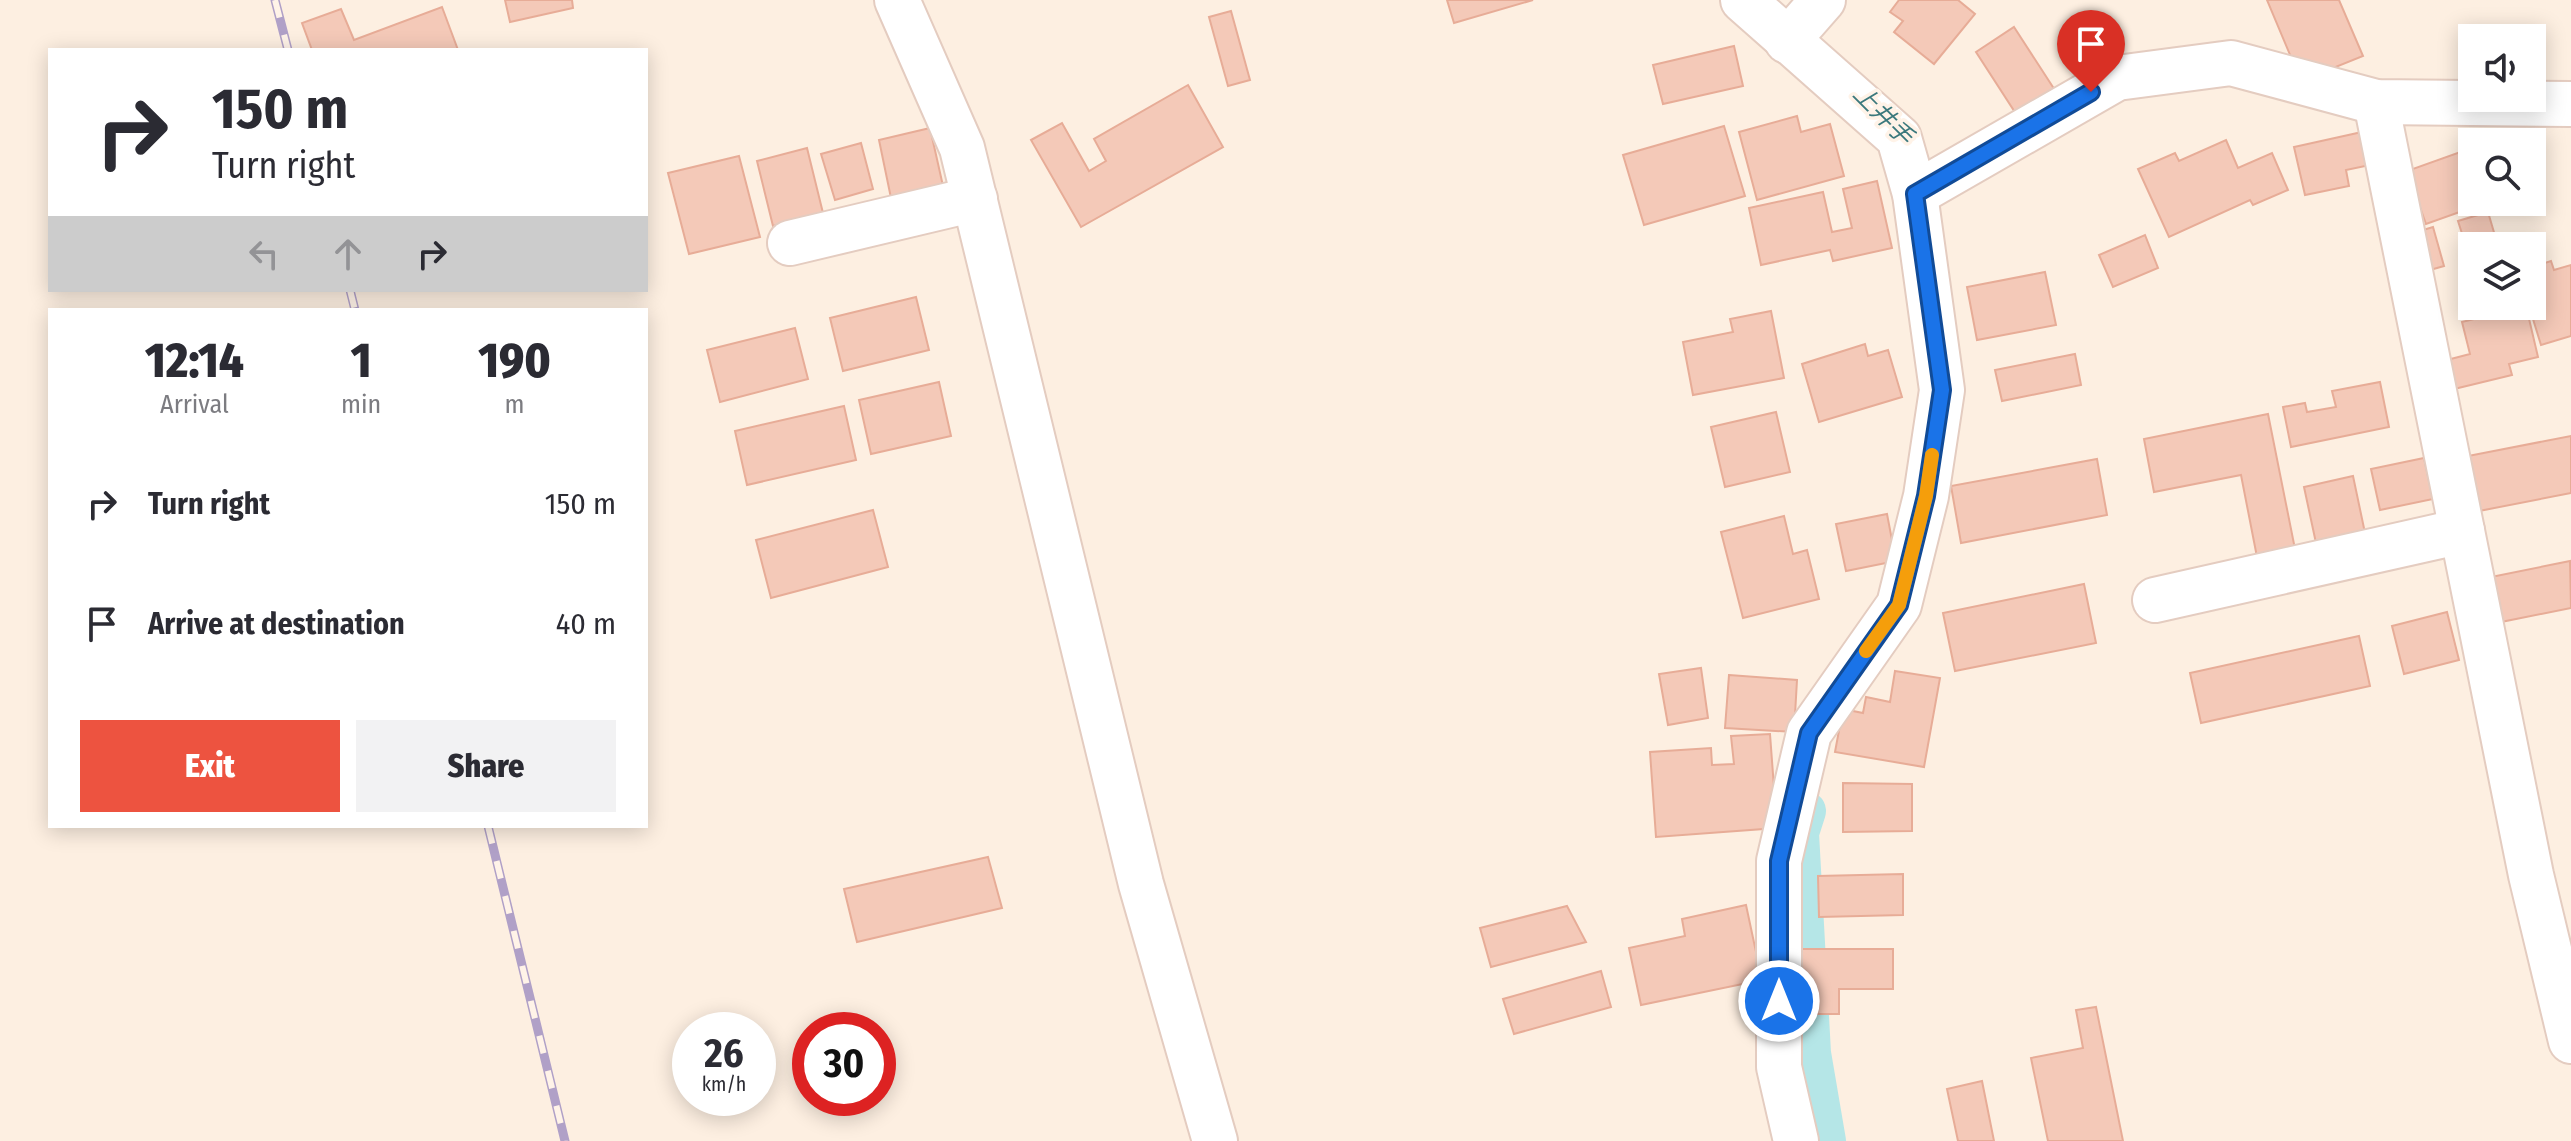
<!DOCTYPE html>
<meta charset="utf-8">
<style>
:root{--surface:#fff;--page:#f2f2f3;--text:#2b2b33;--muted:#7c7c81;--accent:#ed5340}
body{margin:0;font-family:"Fira Sans Condensed","Noto Sans JP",sans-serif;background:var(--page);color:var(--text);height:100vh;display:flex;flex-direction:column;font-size:30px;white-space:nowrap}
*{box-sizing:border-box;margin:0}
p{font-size:26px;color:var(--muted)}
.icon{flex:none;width:44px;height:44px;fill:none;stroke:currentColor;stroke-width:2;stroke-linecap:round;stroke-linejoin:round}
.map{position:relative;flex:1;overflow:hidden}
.drawer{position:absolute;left:48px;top:308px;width:600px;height:520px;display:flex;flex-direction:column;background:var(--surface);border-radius:0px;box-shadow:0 4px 20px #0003}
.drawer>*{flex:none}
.banner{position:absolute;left:48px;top:48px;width:600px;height:244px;border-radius:0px;box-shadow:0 4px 20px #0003;background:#fff;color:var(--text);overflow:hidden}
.controls{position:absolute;left:2458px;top:24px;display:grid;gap:16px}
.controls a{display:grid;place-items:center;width:88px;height:88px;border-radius:0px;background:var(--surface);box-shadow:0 4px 20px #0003;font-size:40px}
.speed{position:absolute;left:672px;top:1012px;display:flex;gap:16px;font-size:40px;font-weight:700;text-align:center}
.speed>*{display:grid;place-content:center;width:104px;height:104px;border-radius:50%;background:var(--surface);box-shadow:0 4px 20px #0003;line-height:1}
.speed small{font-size:20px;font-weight:400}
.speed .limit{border:12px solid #d22;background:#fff;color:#111}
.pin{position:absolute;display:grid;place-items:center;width:68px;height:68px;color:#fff;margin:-82px -34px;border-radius:50% 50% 50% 0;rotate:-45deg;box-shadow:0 0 8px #0007}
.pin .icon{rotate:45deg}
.me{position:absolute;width:88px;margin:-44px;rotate:0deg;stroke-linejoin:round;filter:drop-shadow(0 0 6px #0008)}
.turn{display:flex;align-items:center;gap:28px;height:168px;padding:0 32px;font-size:36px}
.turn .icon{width:104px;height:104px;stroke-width:2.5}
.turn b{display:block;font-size:56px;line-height:68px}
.lanes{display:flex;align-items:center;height:76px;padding:0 32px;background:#0003;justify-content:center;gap:40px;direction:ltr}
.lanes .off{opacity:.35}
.eta{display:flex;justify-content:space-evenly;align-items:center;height:136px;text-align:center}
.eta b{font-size:48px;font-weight:800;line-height:56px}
.action{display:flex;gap:16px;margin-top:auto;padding:16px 32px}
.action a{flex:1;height:92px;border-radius:0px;background:var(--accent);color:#fff;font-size:32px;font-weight:800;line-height:92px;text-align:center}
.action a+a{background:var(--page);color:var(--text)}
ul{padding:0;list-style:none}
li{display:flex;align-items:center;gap:24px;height:120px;padding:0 32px}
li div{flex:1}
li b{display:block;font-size:30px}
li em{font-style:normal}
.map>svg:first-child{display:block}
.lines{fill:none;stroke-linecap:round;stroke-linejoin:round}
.canal{stroke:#b5e6e7;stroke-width:40}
.building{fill:#f4c9b8;stroke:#e7ac97;stroke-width:2}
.minor-casing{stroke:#e4ccc0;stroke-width:48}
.minor{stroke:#fff;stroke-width:44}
.rail-casing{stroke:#b0a0c7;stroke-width:9}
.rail{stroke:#fff3e8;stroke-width:6;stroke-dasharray:18;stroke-linecap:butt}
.route-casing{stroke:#114b97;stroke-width:20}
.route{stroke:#1a73e8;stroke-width:14}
.slow{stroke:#f59e0b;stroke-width:14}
.labels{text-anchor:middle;stroke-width:7;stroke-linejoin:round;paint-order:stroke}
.water-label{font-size:24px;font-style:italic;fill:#3a787c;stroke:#fff3e8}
</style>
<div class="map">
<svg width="2571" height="1141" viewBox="0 0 2571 1141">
<rect width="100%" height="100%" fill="#fdefe1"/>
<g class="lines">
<polyline class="canal" points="1806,811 1799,833 1811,1053 1826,1141"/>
</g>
<g class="building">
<polygon points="505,0 572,0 573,8 510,22"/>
<polygon points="1447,0 1533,0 1454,23"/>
<polygon points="1899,0 1958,0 1975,14 1934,64 1894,32 1903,21 1890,12"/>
<polygon points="2267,0 2339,0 2363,56 2301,81"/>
<polygon points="442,7 458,50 312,50 302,23 341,9 354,40"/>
<polygon points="1231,11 1250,80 1228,86 1209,17"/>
<polygon points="2014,27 2060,98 2022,123 1976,52"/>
<polygon points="1734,46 1743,86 1663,104 1653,65"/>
<polygon points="1188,85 1223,147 1081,227 1031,140 1062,123 1089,171 1106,161 1094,139"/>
<polygon points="1797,116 1801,132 1830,124 1844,176 1757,200 1739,132"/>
<polygon points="1724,126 1745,196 1644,225 1623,155"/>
<polygon points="930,128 943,186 891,198 879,140"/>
<polygon points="2362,132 2370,165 2346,170 2349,186 2305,195 2294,147"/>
<polygon points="2226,140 2238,168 2272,153 2288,190 2253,205 2250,200 2169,237 2138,169 2175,153 2179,161"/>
<polygon points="861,143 873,189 835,200 821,154"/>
<polygon points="807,148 823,213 773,226 757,161"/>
<polygon points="2466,150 2472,168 2472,202 2485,203 2426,224 2407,171"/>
<polygon points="739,156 760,237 689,254 668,173"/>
<polygon points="1877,181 1892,248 1833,261 1830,250 1761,265 1749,208 1823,192 1832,232 1852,228 1843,189"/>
<polygon points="2488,212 2498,246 2472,246 2472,265 2458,221"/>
<polygon points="2433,227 2444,266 2423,272 2410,234"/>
<polygon points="2520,234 2524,246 2510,246 2507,238"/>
<polygon points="2145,235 2158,268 2113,287 2099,255"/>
<polygon points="2551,261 2554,270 2571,265 2571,336 2541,345 2529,306 2532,306 2532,267"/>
<polygon points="2045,272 2056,325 1977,340 1967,287"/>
<polygon points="916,297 929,350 843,371 830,318"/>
<polygon points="2526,306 2538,357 2509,364 2512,375 2450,390 2443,361 2470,354 2462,322"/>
<polygon points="1771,311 1784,378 1693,395 1683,342 1733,332 1730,319"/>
<polygon points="795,328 808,379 720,402 707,350"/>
<polygon points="1865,344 1868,356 1888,350 1902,397 1819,422 1802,364"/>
<polygon points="2075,354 2081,385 2002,401 1995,370"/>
<polygon points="939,382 951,436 871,454 859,400"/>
<polygon points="2380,382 2389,427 2291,447 2283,407 2305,403 2307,412 2336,407 2332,391"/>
<polygon points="844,406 856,460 747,485 735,431"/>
<polygon points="1776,412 1790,472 1725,487 1711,427"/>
<polygon points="2268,414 2295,549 2257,557 2241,475 2154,492 2144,439"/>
<polygon points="2571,436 2571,493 2479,511 2468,456"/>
<polygon points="2424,458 2433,499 2380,510 2371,469"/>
<polygon points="2097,459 2107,515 1961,543 1951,486"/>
<polygon points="2353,476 2365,533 2316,543 2304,487"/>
<polygon points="873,510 888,567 771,598 756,540"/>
<polygon points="1887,514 1896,561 1846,571 1836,524"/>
<polygon points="1784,516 1793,554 1807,550 1819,599 1743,618 1721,532"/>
<polygon points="2570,561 2571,608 2501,622 2491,577"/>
<polygon points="2084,584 2096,643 1955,671 1943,613"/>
<polygon points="2447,612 2459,660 2404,674 2392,626"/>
<polygon points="2359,636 2370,686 2201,723 2190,673"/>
<polygon points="1701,668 1708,718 1668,725 1659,674"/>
<polygon points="1895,671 1940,678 1924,767 1835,752 1843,709 1863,713 1866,697 1890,702"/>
<polygon points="1729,675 1797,680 1794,732 1725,728"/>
<polygon points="1770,734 1777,828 1656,837 1650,752 1711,748 1712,765 1734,764 1731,736"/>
<polygon points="1843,783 1912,784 1912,831 1843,832"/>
<polygon points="988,857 1002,908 857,942 844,889"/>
<polygon points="1903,874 1903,915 1819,917 1818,876"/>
<polygon points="1746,905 1762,980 1641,1005 1629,948 1685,936 1682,919"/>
<polygon points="1567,906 1586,942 1491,967 1480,928"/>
<polygon points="1799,949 1893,949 1893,989 1839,989 1839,1014 1799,1014"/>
<polygon points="1601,971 1611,1007 1514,1034 1503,999"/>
<polygon points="2096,1007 2123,1141 2048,1141 2031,1058 2083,1048 2076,1010"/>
<polygon points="1982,1081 1994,1141 1958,1141 1947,1089"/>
</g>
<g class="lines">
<g class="minor-casing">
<g id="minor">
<polyline points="897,0 962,148 1141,884 1215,1141"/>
<polyline points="1743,0 1899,138 1915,194 1942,390 1926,496 1899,605 1809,733 1779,861 1779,1067 1796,1141"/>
<polyline points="1787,41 1823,0"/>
<polyline points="2376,102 2531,875 2571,1041"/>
<polyline points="1915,194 2117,78 2231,63 2376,102 2571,104"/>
<polyline points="790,243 975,199"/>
<polyline points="2155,600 2462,531"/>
</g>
</g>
<use href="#minor" class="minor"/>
<g class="rail-casing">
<g id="rail">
<polyline points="275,0 288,50"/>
<polyline points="350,290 355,310"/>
<polyline points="488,826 565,1141"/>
</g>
</g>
<use href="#rail" class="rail"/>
</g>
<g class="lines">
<g class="route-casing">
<polyline id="route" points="1779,1001 1779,861 1809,733 1899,605 1926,496 1942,390 1915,194 2091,92"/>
</g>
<use href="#route" class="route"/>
<polyline class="slow" points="1866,651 1899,605 1926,496 1932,455"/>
</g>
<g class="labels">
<g class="water-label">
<text transform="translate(1883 115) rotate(45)" y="8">上井手</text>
</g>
</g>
</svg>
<div class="controls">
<a><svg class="icon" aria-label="sound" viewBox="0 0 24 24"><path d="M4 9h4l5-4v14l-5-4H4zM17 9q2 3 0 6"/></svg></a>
<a><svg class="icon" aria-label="search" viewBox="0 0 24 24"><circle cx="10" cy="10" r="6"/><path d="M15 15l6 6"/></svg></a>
<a><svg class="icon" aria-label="layers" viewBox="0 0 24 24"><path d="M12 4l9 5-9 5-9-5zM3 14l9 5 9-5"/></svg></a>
</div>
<div class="speed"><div>26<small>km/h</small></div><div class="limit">30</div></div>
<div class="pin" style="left:2091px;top:92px;background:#d93025"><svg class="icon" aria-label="arrive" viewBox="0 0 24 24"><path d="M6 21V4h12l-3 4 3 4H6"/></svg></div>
<svg class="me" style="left:1779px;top:1001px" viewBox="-20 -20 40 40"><circle r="17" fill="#1a73e8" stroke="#fff" stroke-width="3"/><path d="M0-11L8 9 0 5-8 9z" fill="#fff"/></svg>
<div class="banner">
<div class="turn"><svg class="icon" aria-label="right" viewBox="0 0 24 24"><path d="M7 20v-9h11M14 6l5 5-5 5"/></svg><div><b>150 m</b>Turn right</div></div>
<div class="lanes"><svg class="icon off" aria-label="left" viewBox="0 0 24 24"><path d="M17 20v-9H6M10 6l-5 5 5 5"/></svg><svg class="icon off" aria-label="ahead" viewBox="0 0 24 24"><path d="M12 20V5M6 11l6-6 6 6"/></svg><svg class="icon" aria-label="right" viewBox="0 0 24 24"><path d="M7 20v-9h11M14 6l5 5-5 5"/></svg></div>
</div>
<section class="drawer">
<div class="eta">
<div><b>12:14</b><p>Arrival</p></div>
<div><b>1</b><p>min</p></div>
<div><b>190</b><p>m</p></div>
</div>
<ul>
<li><svg class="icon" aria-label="right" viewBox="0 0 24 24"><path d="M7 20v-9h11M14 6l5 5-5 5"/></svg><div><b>Turn right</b></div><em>150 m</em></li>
<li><svg class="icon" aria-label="arrive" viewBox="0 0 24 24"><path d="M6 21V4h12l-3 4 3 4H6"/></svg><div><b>Arrive at destination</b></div><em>40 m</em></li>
</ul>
<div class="action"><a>Exit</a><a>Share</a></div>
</section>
</div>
